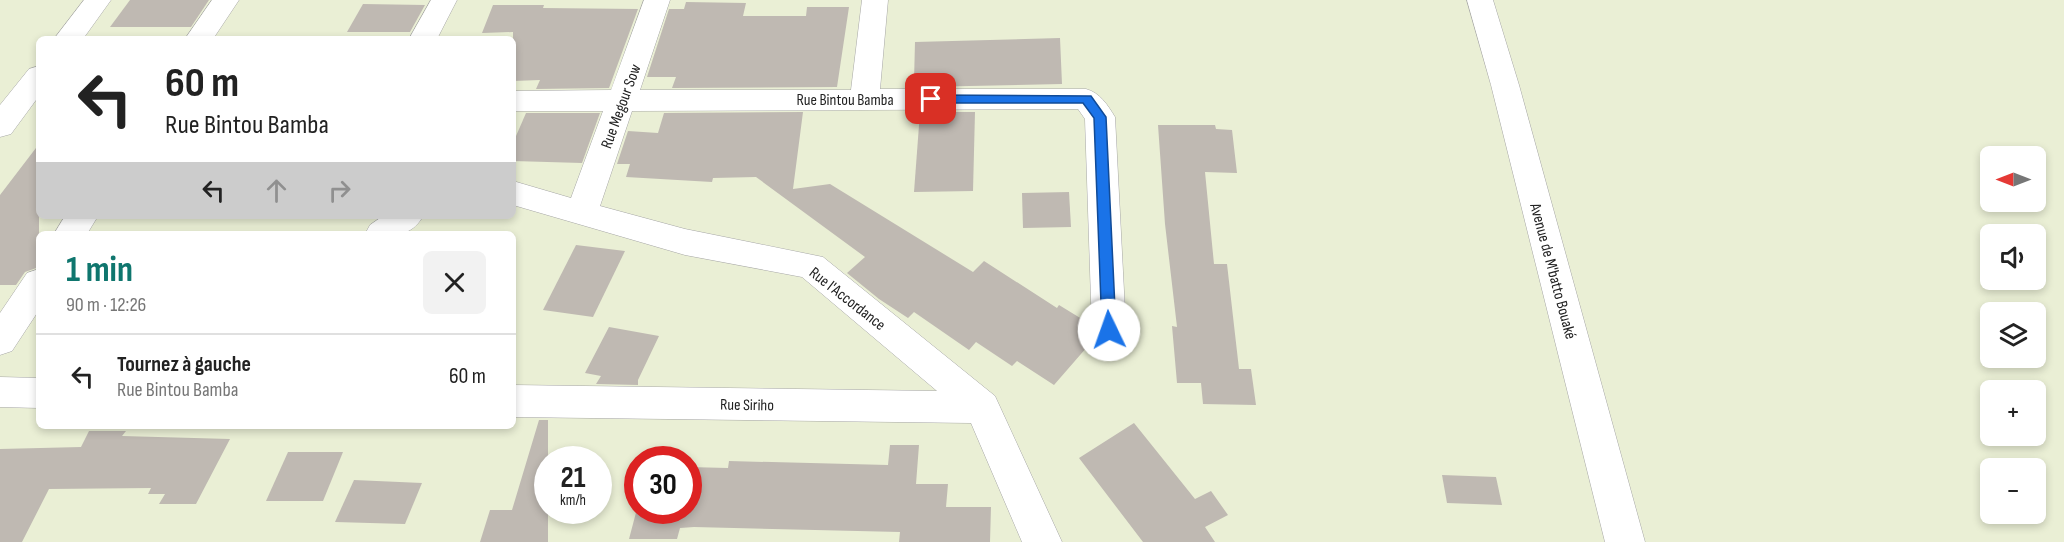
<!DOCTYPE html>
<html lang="fr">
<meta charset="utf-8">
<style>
:root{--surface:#fff;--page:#f2f2f2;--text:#222;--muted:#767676;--line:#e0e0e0;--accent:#0f766e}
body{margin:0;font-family:"Sofia Sans Condensed",sans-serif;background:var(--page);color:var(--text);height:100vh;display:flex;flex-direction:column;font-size:22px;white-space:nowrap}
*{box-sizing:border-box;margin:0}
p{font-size:20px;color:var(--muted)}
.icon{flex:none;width:33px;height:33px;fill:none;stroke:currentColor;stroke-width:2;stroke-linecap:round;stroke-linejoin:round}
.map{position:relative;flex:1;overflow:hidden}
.side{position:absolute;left:36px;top:231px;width:480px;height:198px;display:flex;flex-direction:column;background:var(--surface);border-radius:9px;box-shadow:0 3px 9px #0003}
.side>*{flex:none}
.top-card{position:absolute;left:36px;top:36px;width:480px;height:183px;border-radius:9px;box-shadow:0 3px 9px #0003;background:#fff;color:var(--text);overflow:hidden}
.needle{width:39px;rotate:270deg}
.tools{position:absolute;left:1980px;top:146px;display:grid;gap:12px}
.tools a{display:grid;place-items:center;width:66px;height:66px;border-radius:9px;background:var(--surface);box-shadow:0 3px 9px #0003;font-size:30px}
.speed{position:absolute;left:534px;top:446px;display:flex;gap:12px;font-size:30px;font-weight:700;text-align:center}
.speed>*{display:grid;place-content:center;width:78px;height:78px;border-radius:50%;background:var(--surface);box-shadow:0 3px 9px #0003;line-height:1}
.speed small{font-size:15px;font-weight:400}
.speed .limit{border:9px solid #d22;background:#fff;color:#111}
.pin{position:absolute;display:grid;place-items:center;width:51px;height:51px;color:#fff;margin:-26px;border-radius:12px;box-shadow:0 3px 9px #0006}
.me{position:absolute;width:66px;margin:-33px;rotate:357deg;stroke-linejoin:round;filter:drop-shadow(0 0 4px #0008)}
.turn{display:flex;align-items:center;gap:21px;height:126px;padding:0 30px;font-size:27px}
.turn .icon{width:78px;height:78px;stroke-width:2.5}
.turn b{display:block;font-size:42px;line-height:51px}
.lanes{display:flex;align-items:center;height:57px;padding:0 30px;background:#0003;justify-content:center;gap:30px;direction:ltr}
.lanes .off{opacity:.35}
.round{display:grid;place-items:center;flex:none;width:63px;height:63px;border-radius:9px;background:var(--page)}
.summary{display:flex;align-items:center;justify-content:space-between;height:102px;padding:0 30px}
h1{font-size:36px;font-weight:700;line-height:45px;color:var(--accent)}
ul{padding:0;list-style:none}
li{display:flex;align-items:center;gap:18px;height:84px;padding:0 30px;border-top:2px solid var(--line)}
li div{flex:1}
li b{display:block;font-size:22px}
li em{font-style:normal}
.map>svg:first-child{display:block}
.farmland{fill:#eaefd5;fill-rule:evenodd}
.building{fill:#bfb9b2}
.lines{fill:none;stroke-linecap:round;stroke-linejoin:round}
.minor-casing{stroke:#a6a6a6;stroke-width:1}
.tertiary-casing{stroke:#a6a6a6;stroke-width:1}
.minor{fill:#fff;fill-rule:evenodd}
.tertiary{fill:#fff;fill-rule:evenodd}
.route{fill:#1a73e8;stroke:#114b97;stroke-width:1.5}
.labels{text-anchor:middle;stroke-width:5;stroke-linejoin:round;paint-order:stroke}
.street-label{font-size:16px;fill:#222;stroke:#fff}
</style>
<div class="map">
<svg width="2064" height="542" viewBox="0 0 2064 542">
<rect width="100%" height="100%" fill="#f2f0e9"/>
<path class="farmland" d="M 0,0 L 2064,0 L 2064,542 L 0,542 ZM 39,39 L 513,39 L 513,216 L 39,216 ZM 1990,156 L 2036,156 L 2036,201 L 1990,201 ZM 39,234 L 513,234 L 513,426 L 39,426 ZM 1990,234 L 2036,234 L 2036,279 L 1990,279 ZM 1990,312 L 2036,312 L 2036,357 L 1990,357 ZM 1990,390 L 2036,390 L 2036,435 L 1990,435 ZM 548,459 L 598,459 L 598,510 L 548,510 ZM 638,459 L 688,459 L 688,510 L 638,510 ZM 1990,468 L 2036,468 L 2036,513 L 1990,513 Z"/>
<g class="building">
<polygon points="130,0 209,0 191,27 110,27"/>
<polygon points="686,2 746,3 743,16 806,16 807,7 849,7 837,87 672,88 676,77 647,77 669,9 684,9"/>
<polygon points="363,4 425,5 410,32 347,32"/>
<polygon points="493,5 544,5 543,8 638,9 609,88 536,89 540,80 513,81 513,32 482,33"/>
<polygon points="1060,38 1062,84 921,87 922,81 914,81 915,42"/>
<polygon points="803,112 793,189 830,184 973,272 984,261 1057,308 1059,305 1090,324 1094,339 1054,385 1017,361 1012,366 976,342 969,350 914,312 908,318 879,299 847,273 865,257 756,177 713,178 712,182 626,177 630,164 617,164 628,131 658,133 664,113"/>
<polygon points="920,112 975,112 973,191 914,192"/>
<polygon points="526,113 600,113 582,163 513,161 513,143"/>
<polygon points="1158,125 1215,125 1216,129 1232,130 1237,173 1205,172 1214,264 1227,264 1239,369 1251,369 1256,405 1203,404 1201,383 1177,383 1172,326 1177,327 1165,224"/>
<polygon points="39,144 39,267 25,272 16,285 0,285 0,195"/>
<polygon points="1069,192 1071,227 1023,228 1022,193"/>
<polygon points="576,245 625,251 593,317 543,310"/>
<polygon points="609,327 659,336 638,380 638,385 596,384 601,376 585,373"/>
<polygon points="539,420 548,420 548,542 480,542 490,510 512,510"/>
<polygon points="1134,423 1195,499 1211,491 1228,515 1205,527 1215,542 1143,542 1079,458"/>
<polygon points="89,431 126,431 122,436 230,439 196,504 159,504 165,494 148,494 151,488 49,489 22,542 0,542 0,449 81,447"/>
<polygon points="890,445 919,445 916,484 948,484 946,507 991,507 990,542 899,542 900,532 694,527 680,528 677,539 629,539 638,505 638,510 688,510 688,467 728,468 729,461 888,465"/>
<polygon points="288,452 343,452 323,501 266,501"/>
<polygon points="1442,475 1496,477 1502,505 1447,503"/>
<polygon points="354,480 422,483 405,524 335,522"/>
</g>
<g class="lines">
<g class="minor-casing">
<g id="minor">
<polygon points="84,0 111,0 83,39 54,39"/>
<polygon points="212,0 239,0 213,39 185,39"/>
<polygon points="431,0 457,0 437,39 409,39"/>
<path d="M 644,0 L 670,0 L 640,90 L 851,90 L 862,0 L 888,0 L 880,89 L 1086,89 C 1100,93 1107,104 1115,117 L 1126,330 L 1121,340 L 1109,344 L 1097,340 L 1092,330 L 1085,119 L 1078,109 L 632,111 L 600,206 L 685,229 L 823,257 L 995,396 L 1062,542 L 1022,542 L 971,423 L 513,417 L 513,385 L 937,391 L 802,277 L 685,255 L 513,205 L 513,181 L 571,198 L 603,111 L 513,111 L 513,91 L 611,90 Z"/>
<polygon points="39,66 39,96 11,134 0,137 0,105 29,69"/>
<polygon points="65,216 98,216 87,234 54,234"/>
<path d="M 383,216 L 423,216 C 410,240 389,234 365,234 L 370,225 Z"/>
<polygon points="39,269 39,310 12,351 0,355 0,313 27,273"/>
<polygon points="0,377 39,378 39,408 0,407"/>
</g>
</g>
<g class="tertiary-casing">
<polygon id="tertiary" points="1467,0 1493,0 1519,85 1645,542 1605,542 1491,85"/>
</g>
<use href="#minor" class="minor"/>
<use href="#tertiary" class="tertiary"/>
</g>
<polygon class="route" points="931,95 1091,96 1106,117 1116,330 1114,334 1104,334 1102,330 1094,118 1083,103 931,103 925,99"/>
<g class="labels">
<g class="street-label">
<text x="845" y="105">Rue Bintou Bamba</text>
<text transform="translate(620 106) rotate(-70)" y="6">Rue Megour Sow</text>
<text transform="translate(1554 271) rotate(75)" y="6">Avenue de M'batto Bouaké</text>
<text transform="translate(848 298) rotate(38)" y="6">Rue l'Accordance</text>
<text transform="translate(747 404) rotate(1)" y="6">Rue Siriho</text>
</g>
</g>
</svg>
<div class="tools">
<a><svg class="needle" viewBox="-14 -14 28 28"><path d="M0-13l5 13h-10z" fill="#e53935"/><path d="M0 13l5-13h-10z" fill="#767676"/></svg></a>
<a><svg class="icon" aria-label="sound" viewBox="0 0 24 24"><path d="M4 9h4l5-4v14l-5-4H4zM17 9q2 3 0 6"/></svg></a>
<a><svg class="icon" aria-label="layers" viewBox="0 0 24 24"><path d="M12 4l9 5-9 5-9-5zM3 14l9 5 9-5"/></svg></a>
<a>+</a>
<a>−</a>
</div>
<div class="speed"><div>21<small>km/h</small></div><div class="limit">30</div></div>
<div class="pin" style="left:931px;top:99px;background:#d93025"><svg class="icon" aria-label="arrive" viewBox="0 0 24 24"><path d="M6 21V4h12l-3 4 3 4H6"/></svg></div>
<svg class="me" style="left:1109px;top:330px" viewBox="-20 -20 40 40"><circle r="19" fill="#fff"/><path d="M0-13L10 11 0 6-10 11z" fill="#1a73e8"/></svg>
<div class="top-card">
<div class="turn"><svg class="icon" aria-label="left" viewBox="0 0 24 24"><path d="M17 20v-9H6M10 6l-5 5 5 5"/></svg><div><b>60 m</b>Rue Bintou Bamba</div></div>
<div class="lanes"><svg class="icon" aria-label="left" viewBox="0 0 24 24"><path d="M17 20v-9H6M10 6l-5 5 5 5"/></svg><svg class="icon off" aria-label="ahead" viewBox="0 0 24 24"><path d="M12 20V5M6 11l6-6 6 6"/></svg><svg class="icon off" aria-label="right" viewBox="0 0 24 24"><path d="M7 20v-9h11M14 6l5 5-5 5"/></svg></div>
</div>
<section class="side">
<div class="summary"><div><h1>1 min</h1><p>90 m · 12:26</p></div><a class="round"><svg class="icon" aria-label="close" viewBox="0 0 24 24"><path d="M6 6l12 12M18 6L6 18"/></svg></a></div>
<ul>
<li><svg class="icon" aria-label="left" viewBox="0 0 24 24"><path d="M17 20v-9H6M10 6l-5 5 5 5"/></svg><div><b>Tournez à gauche</b><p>Rue Bintou Bamba</p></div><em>60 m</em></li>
</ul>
</section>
</div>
